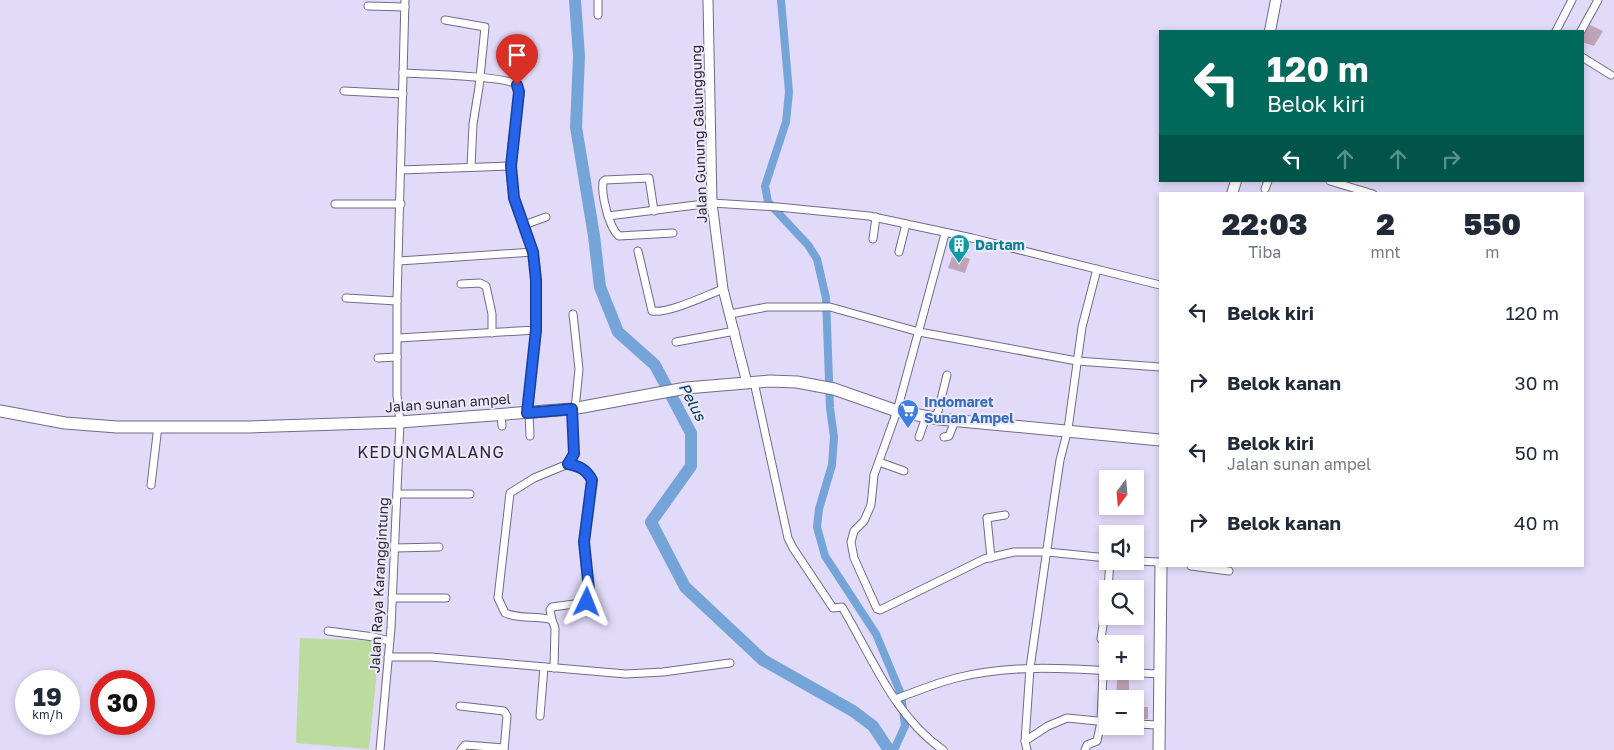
<!DOCTYPE html>
<html lang="id">
<meta charset="utf-8">
<style>
:root{--surface:#fff;--page:#f2f2f3;--text:#1f2937;--muted:#747a83}
body{margin:0;font-family:"Golos Text",sans-serif;background:var(--page);color:var(--text);height:100vh;display:flex;flex-direction:column;font-size:19px;white-space:nowrap}
*{box-sizing:border-box;margin:0}
p{font-size:16px;color:var(--muted)}
.icon{flex:none;width:28px;height:28px;fill:none;stroke:currentColor;stroke-width:2;stroke-linecap:round;stroke-linejoin:round}
.map{position:relative;flex:1;overflow:hidden}
.details{position:absolute;left:1159px;top:192px;width:425px;height:375px;display:flex;flex-direction:column;background:var(--surface);border-radius:0px;box-shadow:0 2px 8px #0003}
.details>*{flex:none}
.guide{position:absolute;left:1159px;top:30px;width:425px;height:152px;border-radius:0px;box-shadow:0 2px 8px #0003;background:#00695c;color:#fff;overflow:hidden}
.needle{width:32px;rotate:196deg}
.tools{position:absolute;left:1099px;top:470px;display:grid;gap:10px}
.tools a{display:grid;place-items:center;width:45px;height:45px;border-radius:0px;background:var(--surface);box-shadow:0 2px 8px #0003;font-size:25px}
.speed{position:absolute;left:15px;top:670px;display:flex;gap:10px;font-size:25px;font-weight:700;text-align:center}
.speed>*{display:grid;place-content:center;width:65px;height:65px;border-radius:50%;background:var(--surface);box-shadow:0 2px 8px #0003;line-height:1}
.speed small{font-size:12px;font-weight:400}
.speed .limit{border:8px solid #d22;background:#fff;color:#111}
.pin{position:absolute;display:grid;place-items:center;width:42px;height:42px;color:#fff;margin:-51px -21px;border-radius:50% 50% 50% 0;rotate:-45deg;box-shadow:0 0 5px #0007}
.pin .icon{rotate:45deg}
.me{position:absolute;width:55px;margin:-28px;rotate:2deg;stroke-linejoin:round;filter:drop-shadow(0 0 4px #0008)}
.turn{display:flex;align-items:center;gap:18px;height:105px;padding:0 25px;font-size:22px}
.turn .icon{width:65px;height:65px;stroke-width:2.5}
.turn b{display:block;font-size:35px;line-height:42px}
.lanes{display:flex;align-items:center;height:48px;padding:0 25px;background:#0003;justify-content:center;gap:25px;direction:ltr}
.lanes .off{opacity:.35}
.eta{display:flex;justify-content:space-evenly;align-items:center;height:85px;text-align:center}
.eta b{font-size:30px;font-weight:800;line-height:35px}
ul{padding:0;list-style:none}
li{display:flex;align-items:center;gap:15px;height:70px;padding:0 25px}
li div{flex:1}
li b{display:block;font-size:19px}
li em{font-style:normal}
.map>svg:first-child{display:block}
.green{fill:#bcdb9f}
.lines{fill:none;stroke-linecap:round;stroke-linejoin:round}
.canal{stroke:#74a4d8;stroke-width:8}
.river{stroke:#74a4d8;stroke-width:12}
.building{fill:#bfa3b9}
.minor-casing{stroke:#716b87;stroke-width:9}
.tertiary-casing{stroke:#716b87;stroke-width:11}
.secondary-casing{stroke:#716b87;stroke-width:12}
.primary-casing{stroke:#716b87;stroke-width:13}
.minor{stroke:#fff;stroke-width:7}
.tertiary{stroke:#fff;stroke-width:9}
.secondary{stroke:#fff;stroke-width:10}
.primary{stroke:#fff;stroke-width:11}
.route-casing{stroke:#184099;stroke-width:12}
.route{stroke:#2563eb;stroke-width:9}
.labels{text-anchor:middle;stroke-width:4;stroke-linejoin:round;paint-order:stroke}
.street-label{font-size:14px;fill:#2c2935;stroke:#ede9fc}
.culture-label{font-size:14px;font-weight:bold;fill:#0d838f;stroke:#ede9fc;text-anchor:start}
.shop-label{font-size:14px;font-weight:bold;fill:#366cbe;stroke:#ede9fc;text-anchor:start}
.water-label{font-size:15px;font-style:italic;fill:#003666;stroke:#ede9fc}
.quarter-label{font-size:16px;letter-spacing:1px;fill:#2c2935;stroke:#ede9fc}
</style>
<div class="map">
<svg width="1614" height="750" viewBox="0 0 1614 750">
<rect width="100%" height="100%" fill="#e1daf9"/>
<polygon class="green" points="300,638 380,641 369,749 296,743"/>
<g class="lines">
<polyline class="canal" points="781,0 789,92 786,122 765,186 768,202 808,245 817,259 826,298 830,408 834,437 832,465 819,509 817,527 825,556 876,634 901,694 905,726 894,750"/>
<polyline class="river" points="575,0 579,56 576,127 594,236 600,287 618,332 655,365 691,433 691,466 651,522 685,587 763,660 853,711 873,726 889,750"/>
</g>
<g class="building">
<polygon points="1590,25 1603,31 1594,46 1582,42 1582,36"/>
<polygon points="958,255 970,259 965,273 948,268 952,257 958,259"/>
<polygon points="1117,679 1129,679 1129,699 1116,699"/>
<rect x="1135" y="707" width="13" height="12"/>
</g>
<g class="lines">
<g class="minor-casing">
<g id="minor">
<polyline points="368,6 405,7"/>
<polyline points="598,15 598,0"/>
<polyline points="445,20 485,27 479,87 473,124 471,167"/>
<polyline points="1556,31 1572,0"/>
<polyline points="1581,31 1598,0"/>
<polyline points="1582,57 1611,75"/>
<path d="M 403,73 C 421,74 508,76 517,85 L 519,92 C 515,126 506,165 514,199 C 520,222 533,243 535,268 C 540,315 532,366 527,413"/>
<polyline points="344,91 403,94"/>
<polyline points="401,170 511,166"/>
<polyline points="1330,181 1373,194"/>
<polyline points="1265,189 1268,181"/>
<polyline points="335,204 401,204"/>
<path d="M 654,211 L 649,178 L 605,180 L 603,182 C 601,194 609,228 619,236 L 673,233"/>
<polyline points="608,216 712,203 778,207 869,216 972,238 1160,285"/>
<polyline points="524,225 546,217"/>
<polyline points="945,234 897,411 874,475 871,505 864,521 854,531 851,542 854,558 877,609 880,610 984,559 1014,552 1047,552 1108,558"/>
<polyline points="873,239 876,217"/>
<path d="M 638,251 L 652,311 C 668,314 707,295 723,289"/>
<polyline points="899,252 906,224"/>
<polyline points="399,261 533,252"/>
<polyline points="461,284 480,283 486,286 492,314 492,333"/>
<polyline points="346,298 397,301"/>
<polyline points="573,314 579,369 575,409"/>
<polyline points="730,314 767,307 830,307 919,332 1077,361 1160,367"/>
<polyline points="398,338 536,330"/>
<polyline points="676,342 735,331"/>
<polyline points="378,358 397,357"/>
<path d="M 754,382 L 788,538 L 793,548 L 833,608 L 842,607 C 872,657 894,716 943,750"/>
<polyline points="529,413 530,436"/>
<polyline points="501,414 502,426"/>
<polyline points="936,419 947,375"/>
<polyline points="919,437 926,417"/>
<polyline points="944,437 949,436 955,421"/>
<polyline points="879,462 904,471"/>
<polyline points="151,485 158,426"/>
<polyline points="397,494 470,494"/>
<polyline points="395,548 439,547"/>
<polyline points="991,558 987,518 1005,515"/>
<polyline points="1135,561 1160,562"/>
<polyline points="1191,566 1229,571"/>
<polyline points="1108,589 1110,561"/>
<polyline points="392,598 446,598"/>
<path d="M 552,620 L 550,610 L 552,607 L 589,602 L 590,599 L 584,542 L 591,480 C 586,469 579,466 568,464"/>
<polyline points="328,631 374,637 389,641"/>
<polyline points="1101,639 1108,590"/>
<polyline points="388,657 431,657 626,674 663,672 730,663"/>
<path d="M 554,668 L 555,628 L 552,620 C 536,615 521,620 505,613 L 498,598 L 510,493 L 534,478 L 568,464 L 574,454 L 572,409"/>
<path d="M 895,699 C 915,692 936,683 956,678 C 1022,661 1093,671 1159,674"/>
<polyline points="460,706 504,711 507,716 504,750"/>
<polyline points="540,716 544,667"/>
<polyline points="1135,724 1159,725"/>
<polyline points="1025,741 1048,726 1067,718 1108,722"/>
<polyline points="380,750 391,628 400,422 397,395 397,301 405,0"/>
<polyline points="461,750 465,745 504,748"/>
<polyline points="1027,750 1025,741 1030,668 1053,507 1060,460 1068,429 1082,327 1097,269"/>
<polyline points="1085,750 1087,745 1097,741 1101,722 1103,672"/>
</g>
</g>
<g class="tertiary-casing">
<polyline id="tertiary" points="708,0 712,203 723,289 747,383"/>
</g>
<g class="secondary-casing">
<g id="secondary">
<polyline points="1270,31 1276,0"/>
<polyline points="1232,194 1236,181"/>
</g>
</g>
<g class="primary-casing">
<g id="primary">
<polyline points="0,411 65,423 117,427 249,427 400,422 572,409 686,388 770,381 797,382 834,389 897,411 939,419 1160,440"/>
<polyline points="1159,750 1161,566"/>
</g>
</g>
<use href="#minor" class="minor"/>
<use href="#tertiary" class="tertiary"/>
<use href="#secondary" class="secondary"/>
<use href="#primary" class="primary"/>
</g>
<g class="lines">
<g class="route-casing">
<path id="route" d="M 517,85 L 519,92 L 511,166 L 514,198 L 533,252 L 536,280 L 536,330 L 527,413 L 572,409 L 574,454 L 568,464 C 579,466 586,469 592,480 L 584,542 L 590,599 L 587,602"/>
</g>
<use href="#route" class="route"/>
</g>
<defs>
<g id="building-pin" transform="scale(1.125)"><path d="M0 17L-7.5 6A9.5 9.5 0 1 1 7.5 6Z" fill="#0f9aa8" stroke="#ede9fc"/><path d="M-4-6H4V6H1V3H-1V6H-4ZM-2.5-4.3h1.7v1.8h-1.7ZM.8-4.3h1.7v1.8H.8ZM-2.5-1h1.7V.8h-1.7ZM.8-1h1.7V.8H.8Z" fill="#fff"/></g>
<g id="supermarket-pin" transform="scale(1.125)"><path d="M0 17L-7.5 6A9.5 9.5 0 1 1 7.5 6Z" fill="#3f7fe0" stroke="#ede9fc"/><path d="M-6-5.5h2.5l.6 2H6L4.5 2H-2.5L-4.4-4H-6ZM-1.5 3.2a1.3 1.3 0 1 0 .1 0ZM3 3.2a1.3 1.3 0 1 0 .1 0Z" fill="#fff"/></g>
</defs>
<g fill-rule="evenodd">
<use href="#building-pin" x="959" y="245"/>
<use href="#supermarket-pin" x="908" y="410"/>
</g>
<g class="labels">
<g class="street-label">
<text transform="translate(699 134) rotate(-92)" y="5">Jalan Gunung Galunggung</text>
<text transform="translate(448 403) rotate(-4)" y="5">Jalan sunan ampel</text>
<text transform="translate(379 585) rotate(-87)" y="5">Jalan Raya Karanggintung</text>
</g>
<g class="culture-label">
<text x="975" y="250">Dartam</text>
</g>
<g class="shop-label">
<text x="924" y="407">Indomaret<tspan x="924" dy="16">Sunan Ampel</tspan></text>
</g>
<g class="water-label">
<text transform="translate(692 402) rotate(62)" y="5">Pelus</text>
</g>
<g class="quarter-label">
<text x="431" y="458">KEDUNGMALANG</text>
</g>
</g>
</svg>
<div class="tools">
<a><svg class="needle" viewBox="-14 -14 28 28"><path d="M0-13l5 13h-10z" fill="#e53935"/><path d="M0 13l5-13h-10z" fill="#747a83"/></svg></a>
<a><svg class="icon" aria-label="sound" viewBox="0 0 24 24"><path d="M4 9h4l5-4v14l-5-4H4zM17 9q2 3 0 6"/></svg></a>
<a><svg class="icon" aria-label="search" viewBox="0 0 24 24"><circle cx="10" cy="10" r="6"/><path d="M15 15l6 6"/></svg></a>
<a>+</a>
<a>−</a>
</div>
<div class="speed"><div>19<small>km/h</small></div><div class="limit">30</div></div>
<div class="pin" style="left:517px;top:85px;background:#d93025"><svg class="icon" aria-label="arrive" viewBox="0 0 24 24"><path d="M6 21V4h12l-3 4 3 4H6"/></svg></div>
<svg class="me" style="left:587px;top:602px" viewBox="-20 -20 40 40"><path d="M0-17L14 15 0 8-14 15z" fill="#2563eb" stroke="#fff" stroke-width="4"/></svg>
<div class="guide">
<div class="turn"><svg class="icon" aria-label="left" viewBox="0 0 24 24"><path d="M17 20v-9H6M10 6l-5 5 5 5"/></svg><div><b>120 m</b>Belok kiri</div></div>
<div class="lanes"><svg class="icon" aria-label="left" viewBox="0 0 24 24"><path d="M17 20v-9H6M10 6l-5 5 5 5"/></svg><svg class="icon off" aria-label="ahead" viewBox="0 0 24 24"><path d="M12 20V5M6 11l6-6 6 6"/></svg><svg class="icon off" aria-label="ahead" viewBox="0 0 24 24"><path d="M12 20V5M6 11l6-6 6 6"/></svg><svg class="icon off" aria-label="right" viewBox="0 0 24 24"><path d="M7 20v-9h11M14 6l5 5-5 5"/></svg></div>
</div>
<section class="details">
<div class="eta">
<div><b>22:03</b><p>Tiba</p></div>
<div><b>2</b><p>mnt</p></div>
<div><b>550</b><p>m</p></div>
</div>
<ul>
<li><svg class="icon" aria-label="left" viewBox="0 0 24 24"><path d="M17 20v-9H6M10 6l-5 5 5 5"/></svg><div><b>Belok kiri</b></div><em>120 m</em></li>
<li><svg class="icon" aria-label="right" viewBox="0 0 24 24"><path d="M7 20v-9h11M14 6l5 5-5 5"/></svg><div><b>Belok kanan</b></div><em>30 m</em></li>
<li><svg class="icon" aria-label="left" viewBox="0 0 24 24"><path d="M17 20v-9H6M10 6l-5 5 5 5"/></svg><div><b>Belok kiri</b><p>Jalan sunan ampel</p></div><em>50 m</em></li>
<li><svg class="icon" aria-label="right" viewBox="0 0 24 24"><path d="M7 20v-9h11M14 6l5 5-5 5"/></svg><div><b>Belok kanan</b></div><em>40 m</em></li>
</ul>
</section>
</div>
